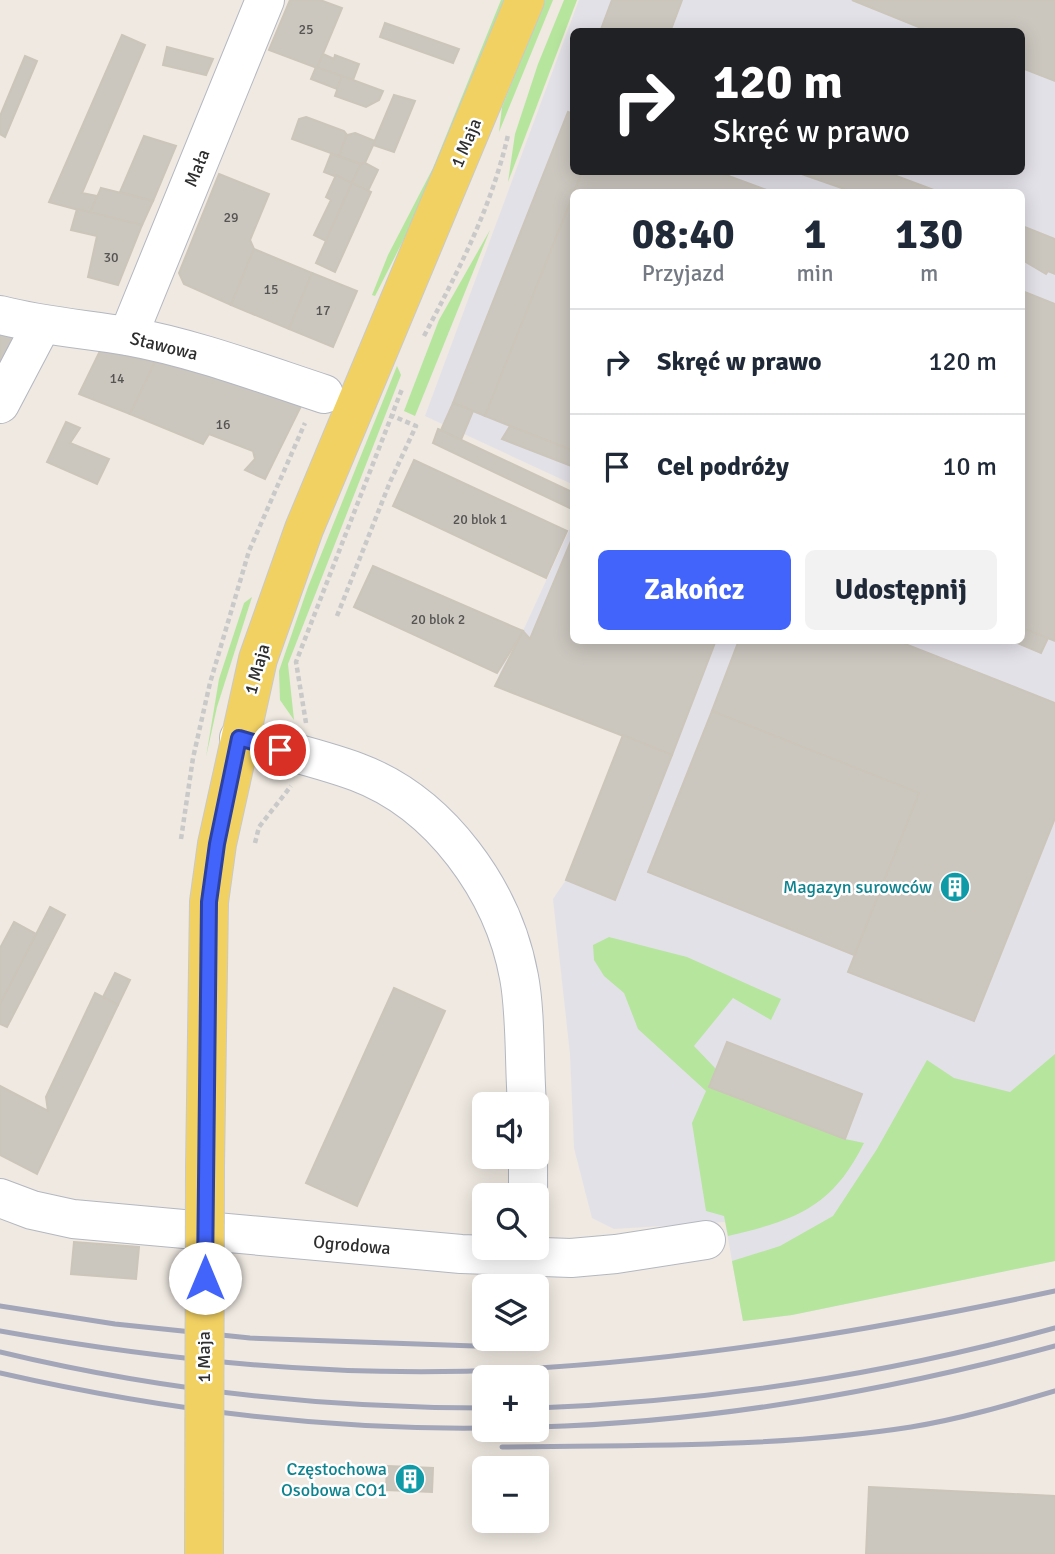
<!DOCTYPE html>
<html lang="pl">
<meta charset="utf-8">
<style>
:root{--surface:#fff;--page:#f2f2f3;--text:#1f2937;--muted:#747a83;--line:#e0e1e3;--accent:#4264fb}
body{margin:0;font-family:Signika,sans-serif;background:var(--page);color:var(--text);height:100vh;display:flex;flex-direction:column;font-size:26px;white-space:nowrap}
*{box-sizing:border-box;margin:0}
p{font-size:23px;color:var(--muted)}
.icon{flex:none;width:38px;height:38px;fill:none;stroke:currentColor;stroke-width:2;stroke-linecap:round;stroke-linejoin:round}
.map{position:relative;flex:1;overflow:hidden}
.details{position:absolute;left:570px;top:189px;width:455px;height:455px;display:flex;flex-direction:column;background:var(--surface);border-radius:10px;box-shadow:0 4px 18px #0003}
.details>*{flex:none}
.guide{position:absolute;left:570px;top:28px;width:455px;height:147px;border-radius:10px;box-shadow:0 4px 18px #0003;background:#202124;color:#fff;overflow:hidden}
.buttons{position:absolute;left:472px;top:1092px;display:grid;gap:14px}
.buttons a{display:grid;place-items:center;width:77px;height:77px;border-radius:10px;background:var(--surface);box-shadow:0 4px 18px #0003;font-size:35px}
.pin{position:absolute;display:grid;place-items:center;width:60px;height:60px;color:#fff;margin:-30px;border:4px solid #fff;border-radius:50%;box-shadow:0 2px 7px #0007}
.me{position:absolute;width:77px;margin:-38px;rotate:0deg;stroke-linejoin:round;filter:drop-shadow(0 0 5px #0008)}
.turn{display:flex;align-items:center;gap:24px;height:147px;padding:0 28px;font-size:32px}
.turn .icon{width:91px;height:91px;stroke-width:2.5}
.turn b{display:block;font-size:49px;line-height:60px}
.eta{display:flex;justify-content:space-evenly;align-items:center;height:119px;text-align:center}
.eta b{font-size:42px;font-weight:800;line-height:49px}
.button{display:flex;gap:14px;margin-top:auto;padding:14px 28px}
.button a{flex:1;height:80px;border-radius:10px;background:var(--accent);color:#fff;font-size:28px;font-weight:800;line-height:80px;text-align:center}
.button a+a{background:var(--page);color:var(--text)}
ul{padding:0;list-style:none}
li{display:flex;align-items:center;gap:21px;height:105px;padding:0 28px;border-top:2px solid var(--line)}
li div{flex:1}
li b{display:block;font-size:26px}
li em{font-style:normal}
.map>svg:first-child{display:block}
.industrial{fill:#e3e1e8;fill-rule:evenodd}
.green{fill:#b6e59e}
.building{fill:#cbc7bf;stroke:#cbc5ba;stroke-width:2}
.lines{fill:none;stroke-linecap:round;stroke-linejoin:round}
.minor-casing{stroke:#b4b7c1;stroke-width:40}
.major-casing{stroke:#c9c9c9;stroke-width:40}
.path{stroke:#c9c9c9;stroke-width:4.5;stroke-dasharray:5 3.5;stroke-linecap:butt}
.minor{stroke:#fff;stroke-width:38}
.major{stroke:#f2d163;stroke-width:38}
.rail{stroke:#a3a6b8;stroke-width:5}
.major-bridge-casing{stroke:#c9c9c9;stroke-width:40;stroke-linecap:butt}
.major-bridge{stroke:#f2d163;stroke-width:38}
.route-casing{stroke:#2b41a3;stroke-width:18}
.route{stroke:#4264fb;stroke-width:12}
.labels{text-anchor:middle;stroke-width:5;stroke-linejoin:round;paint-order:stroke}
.number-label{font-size:14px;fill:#555452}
.street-label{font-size:18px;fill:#2e2e2e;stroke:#fff}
.culture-label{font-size:18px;fill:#0d838f;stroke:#fff;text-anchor:end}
</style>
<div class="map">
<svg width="1055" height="1554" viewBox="0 0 1055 1554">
<rect width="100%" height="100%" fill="#efe9e1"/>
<path class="industrial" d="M 579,0 L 1055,0 L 1055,1261 L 792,1315 L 743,1321 L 725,1222 L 614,1229 L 592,1218 L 574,1148 L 570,1054 L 553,899 L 566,880 L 623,735 L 495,686 L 501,670 L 523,631 L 574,520 L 574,640 L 1022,640 L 1022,192 L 574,192 L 574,485 L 425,416 ZM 574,32 L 1022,32 L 1022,172 L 574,172 Z"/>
<g class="green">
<polygon points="501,0 507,0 406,235 375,296 372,295 388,255 433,168"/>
<polygon points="545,0 553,0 499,132 502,107"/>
<polygon points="564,0 577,0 508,182 515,134 538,64"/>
<polygon points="490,230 415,416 404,411 439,320"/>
<polygon points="397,366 401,375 288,664 294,720 280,700 279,671 308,587"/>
<polygon points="252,597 217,707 206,757 219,679 244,603"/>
<path d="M 609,937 L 687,957 L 781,999 L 771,1020 L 733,998 L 694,1046 L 716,1069 L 710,1087 L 845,1139 L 864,1143 C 832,1208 795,1220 728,1236 L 724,1216 L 706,1211 L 692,1123 L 706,1091 L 638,1029 L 624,993 L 604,976 L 594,960 L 593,945 Z"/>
<polygon points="1055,1054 1055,1261 792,1315 743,1321 732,1261 780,1246 833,1216 877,1149 927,1060 954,1078 1010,1092"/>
</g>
<g class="building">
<polygon points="290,0 320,0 342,8 317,68 269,50"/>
<polygon points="612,0 682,0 670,32 600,32"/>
<polygon points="852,0 1055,0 1055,81 1022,68 1022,32 931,32"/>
<polygon points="385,23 459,49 453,63 380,37"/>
<polygon points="122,35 145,45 82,193 97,196 90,213 49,202"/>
<polygon points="167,47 213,59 206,75 163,65"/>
<polygon points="323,54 334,59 335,55 359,64 353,80 317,68"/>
<polygon points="25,56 37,61 5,137 0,134 0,116"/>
<polygon points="316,67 342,76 337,89 311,79"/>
<polygon points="342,76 383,91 379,100 366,107 335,96"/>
<polygon points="394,95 415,101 394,152 373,145"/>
<polygon points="568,112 574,114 574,172 582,172 485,416 453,403"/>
<polygon points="306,117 344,131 347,135 339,156 292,139 299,119"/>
<polygon points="355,133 375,141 364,165 339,156 347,135"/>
<polygon points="144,136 176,146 153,201 120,192"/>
<polygon points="331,154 361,164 352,183 324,172"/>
<polygon points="365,163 378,170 368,191 352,183 361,164"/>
<polygon points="582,172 718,172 772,192 574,192"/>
<polygon points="796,172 886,172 939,192 853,192"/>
<polygon points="219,174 269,194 250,240 254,249 231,305 184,284 179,273"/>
<polygon points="336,175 352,183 326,241 314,235 331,200 326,197"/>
<polygon points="352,183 371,192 335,272 316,263"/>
<polygon points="101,188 153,201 142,225 90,213"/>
<polygon points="574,193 574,451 485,416"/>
<polygon points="77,209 142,225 118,285 88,277 97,236 71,230"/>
<polygon points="1022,226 1055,239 1055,274 1048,271 1046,274 1024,261 1022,264"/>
<polygon points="254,249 312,273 289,329 231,305"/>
<polygon points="312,273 357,291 333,347 289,329"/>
<polygon points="1022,291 1055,304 1055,641 1022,628"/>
<polygon points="0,331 26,337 0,387"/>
<polygon points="100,351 155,362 130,414 79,394"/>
<polygon points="155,362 232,381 301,406 265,479 245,470 255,459 253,451 209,434 203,444 130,414"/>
<polygon points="453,403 473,411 461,440 441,430"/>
<polygon points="66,422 80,428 70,443 109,459 97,484 47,462"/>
<polygon points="510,426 574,451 574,467 502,439"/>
<polygon points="438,429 574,493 574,510 433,443"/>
<polygon points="414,460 567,531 546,578 393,506"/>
<polygon points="574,534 574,640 716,640 672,755 495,686 523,631 530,639"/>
<polygon points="373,566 523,631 497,673 354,607"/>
<polygon points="1022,628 1048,638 1041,653 1010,640 1022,640"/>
<polygon points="739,640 895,640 1055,703 1055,818 974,1021 848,972 919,793 712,711"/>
<polygon points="712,711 919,793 854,955 648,872"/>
<polygon points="623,735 672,755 615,900 566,880"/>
<polygon points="50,907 65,915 7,1027 0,1024 0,1004"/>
<polygon points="14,922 36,934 0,1004 0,948"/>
<polygon points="115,973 130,980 118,1005 103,997"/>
<polygon points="394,988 445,1011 357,1206 306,1183"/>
<polygon points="95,993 118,1005 37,1174 0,1155 0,1086 48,1111 46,1097"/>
<polygon points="727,1042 862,1094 845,1139 709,1087"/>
<polygon points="74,1242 139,1247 136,1279 71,1274"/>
<polygon points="387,1466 433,1468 432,1492 386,1490"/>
<polygon points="869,1487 1055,1496 1055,1554 866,1554"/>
</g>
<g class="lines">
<g class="minor-casing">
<g id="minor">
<path d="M 0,315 C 42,326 84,329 127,336 C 194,348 260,373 324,394"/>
<polyline points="128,336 265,0"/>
<polyline points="0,404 41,326"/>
<path d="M 239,738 C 278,749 319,758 357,772 C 440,803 503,890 519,977 C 526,1013 524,1065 527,1104"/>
<polyline points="528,1195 528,1157"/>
<polyline points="0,1198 32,1210 73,1219 461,1254 571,1258 616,1254 706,1240"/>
</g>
</g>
<g class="major-casing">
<polyline id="major" points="205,1167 209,902 217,844 258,659 304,529 525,0"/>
</g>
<g class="path">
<path d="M 424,336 C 459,269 491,209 508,135"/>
<polyline points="337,616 390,482 416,426 393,416"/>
<polyline points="306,723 296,662 402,389"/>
<polyline points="181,839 193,758 210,683 249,551 305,423"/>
<polyline points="255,843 259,827 291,786"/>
</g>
<use href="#minor" class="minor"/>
<use href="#major" class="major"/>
<g class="rail">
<polyline points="0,1306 115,1324 250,1338 530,1348"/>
<path d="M 0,1331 C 172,1362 347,1379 521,1369 C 701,1359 879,1329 1055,1291"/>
<path d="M 0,1352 C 158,1390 323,1408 485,1408"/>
<path d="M 0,1373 C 158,1409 322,1430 485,1428"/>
<path d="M 537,1408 C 714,1401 885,1375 1055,1328"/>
<path d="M 537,1427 C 714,1422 884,1392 1055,1346"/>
<path d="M 502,1447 C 638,1445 776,1448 911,1427 C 960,1419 1008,1405 1055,1391"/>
</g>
<g class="major-bridge-casing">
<polyline id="major-bridge" points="204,1554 205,1167"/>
</g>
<use href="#major-bridge" class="major-bridge"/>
</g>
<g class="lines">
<g class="route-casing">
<polyline id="route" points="205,1278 209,902 217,844 239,738 280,750"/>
</g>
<use href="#route" class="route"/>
</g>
<defs>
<g id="building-disc" transform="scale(1.575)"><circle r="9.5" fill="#0f9aa8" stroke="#fff"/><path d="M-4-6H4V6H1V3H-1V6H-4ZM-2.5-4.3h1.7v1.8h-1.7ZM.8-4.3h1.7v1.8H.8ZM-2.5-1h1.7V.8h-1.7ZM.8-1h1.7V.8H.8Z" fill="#fff"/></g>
</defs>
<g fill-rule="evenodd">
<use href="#building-disc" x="955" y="887"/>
<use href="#building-disc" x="410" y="1479"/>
</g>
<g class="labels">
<g class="number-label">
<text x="306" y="34">25</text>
<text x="231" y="222">29</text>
<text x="111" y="262">30</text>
<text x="271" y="294">15</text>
<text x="323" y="315">17</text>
<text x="117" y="383">14</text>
<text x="223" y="429">16</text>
<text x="480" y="524">20 blok 1</text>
<text x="438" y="624">20 blok 2</text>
</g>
<g class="street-label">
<text transform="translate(466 143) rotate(-67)" y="6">1 Maja</text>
<text transform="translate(197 168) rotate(-68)" y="6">Mała</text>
<text transform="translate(164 346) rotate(14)" y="6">Stawowa</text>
<text transform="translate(257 669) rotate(-74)" y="6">1 Maja</text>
<text transform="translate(352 1245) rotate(5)" y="6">Ogrodowa</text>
<text transform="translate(204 1357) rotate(-90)" y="6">1 Maja</text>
</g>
<g class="culture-label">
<text x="932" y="893">Magazyn surowców</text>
<text x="387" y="1475">Częstochowa<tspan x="387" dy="21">Osobowa CO1</tspan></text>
</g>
</g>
</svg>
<div class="buttons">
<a><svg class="icon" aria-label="sound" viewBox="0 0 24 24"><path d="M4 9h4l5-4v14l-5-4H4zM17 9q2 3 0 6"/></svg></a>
<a><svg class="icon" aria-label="search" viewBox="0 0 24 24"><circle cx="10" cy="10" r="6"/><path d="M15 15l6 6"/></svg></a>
<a><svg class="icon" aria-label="layers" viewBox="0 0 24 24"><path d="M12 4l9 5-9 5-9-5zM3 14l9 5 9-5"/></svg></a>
<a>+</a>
<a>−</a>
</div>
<div class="pin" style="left:280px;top:750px;background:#d93025"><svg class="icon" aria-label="arrive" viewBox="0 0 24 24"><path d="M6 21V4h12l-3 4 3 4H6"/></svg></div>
<svg class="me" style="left:205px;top:1278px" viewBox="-20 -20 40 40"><circle r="19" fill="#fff"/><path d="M0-13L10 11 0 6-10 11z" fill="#4264fb"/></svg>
<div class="guide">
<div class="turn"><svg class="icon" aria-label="right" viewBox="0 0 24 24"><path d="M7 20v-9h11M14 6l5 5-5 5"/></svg><div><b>120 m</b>Skręć w prawo</div></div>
</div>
<section class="details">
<div class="eta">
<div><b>08:40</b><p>Przyjazd</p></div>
<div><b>1</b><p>min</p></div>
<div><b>130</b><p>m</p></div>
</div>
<ul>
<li><svg class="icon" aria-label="right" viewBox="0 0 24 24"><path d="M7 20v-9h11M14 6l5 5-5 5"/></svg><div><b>Skręć w prawo</b></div><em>120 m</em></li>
<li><svg class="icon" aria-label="arrive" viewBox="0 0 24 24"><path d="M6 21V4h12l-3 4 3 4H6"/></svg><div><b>Cel podróży</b></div><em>10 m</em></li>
</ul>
<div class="button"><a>Zakończ</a><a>Udostępnij</a></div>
</section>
</div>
